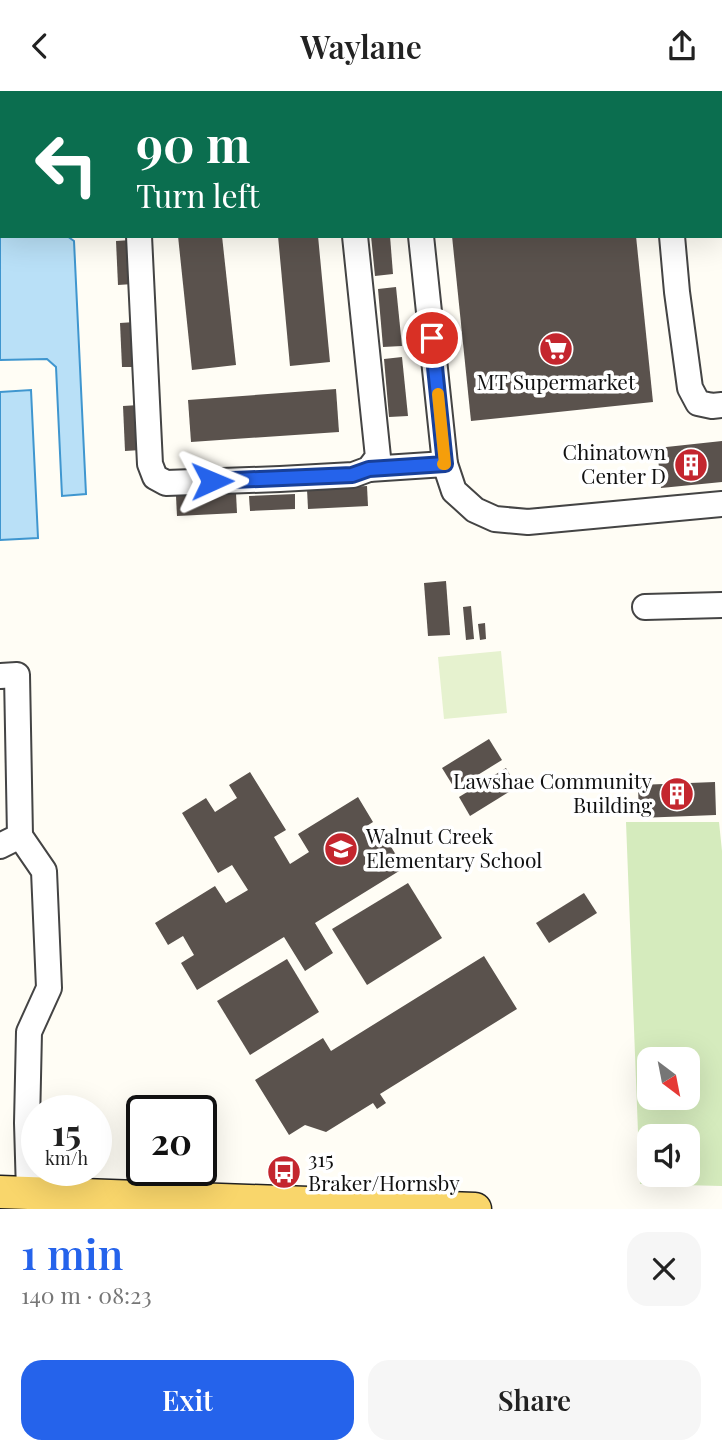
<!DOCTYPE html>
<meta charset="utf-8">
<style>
:root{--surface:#fff;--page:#f6f6f6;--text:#222;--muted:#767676;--accent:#2563eb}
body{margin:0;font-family:"Playfair Display",serif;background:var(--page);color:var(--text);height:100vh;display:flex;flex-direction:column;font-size:26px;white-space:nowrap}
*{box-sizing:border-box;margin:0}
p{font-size:23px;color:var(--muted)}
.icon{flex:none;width:38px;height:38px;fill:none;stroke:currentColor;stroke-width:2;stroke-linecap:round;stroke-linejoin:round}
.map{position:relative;height:1118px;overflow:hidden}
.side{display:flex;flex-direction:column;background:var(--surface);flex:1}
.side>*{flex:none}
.banner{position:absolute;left:0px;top:0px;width:723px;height:147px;box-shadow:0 7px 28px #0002;background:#0b6e4f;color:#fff;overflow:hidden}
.needle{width:46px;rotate:148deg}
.buttons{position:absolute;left:637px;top:956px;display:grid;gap:14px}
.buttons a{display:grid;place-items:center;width:63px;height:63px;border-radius:14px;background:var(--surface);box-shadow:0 7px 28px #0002;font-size:35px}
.speed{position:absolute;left:21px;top:1004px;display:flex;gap:14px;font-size:35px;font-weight:700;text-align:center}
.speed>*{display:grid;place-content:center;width:91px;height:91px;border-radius:50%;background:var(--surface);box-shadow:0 7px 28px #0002;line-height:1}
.speed small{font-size:18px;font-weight:400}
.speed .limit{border:4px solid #111;border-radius:10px;background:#fff;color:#111}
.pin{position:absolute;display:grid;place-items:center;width:60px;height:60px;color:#fff;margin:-30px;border:4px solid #fff;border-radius:50%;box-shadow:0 2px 7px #0007}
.me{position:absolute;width:77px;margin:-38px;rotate:89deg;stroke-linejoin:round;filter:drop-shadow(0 0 5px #0008)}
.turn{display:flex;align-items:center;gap:24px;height:147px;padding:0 21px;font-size:32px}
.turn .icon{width:91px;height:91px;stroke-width:2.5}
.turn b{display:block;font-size:49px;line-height:60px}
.round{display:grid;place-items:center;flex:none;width:74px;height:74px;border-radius:21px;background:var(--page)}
.head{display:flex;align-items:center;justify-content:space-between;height:119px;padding:0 21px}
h1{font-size:42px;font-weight:600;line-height:52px;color:var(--accent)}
.button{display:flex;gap:14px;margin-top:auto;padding:14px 21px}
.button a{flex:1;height:80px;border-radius:21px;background:var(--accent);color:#fff;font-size:28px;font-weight:600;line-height:80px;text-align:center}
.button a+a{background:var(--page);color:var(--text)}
header{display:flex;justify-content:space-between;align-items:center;height:91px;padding:0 21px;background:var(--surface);font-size:32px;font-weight:600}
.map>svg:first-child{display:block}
.green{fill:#d5ebbd;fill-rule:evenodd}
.pitch{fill:#e6f2cf}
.water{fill:#b9e0f7;stroke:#3f96cf;stroke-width:2}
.building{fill:#5a524d}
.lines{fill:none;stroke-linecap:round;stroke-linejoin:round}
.minor-casing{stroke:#444;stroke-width:28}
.major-casing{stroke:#222;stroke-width:35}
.minor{stroke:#fff;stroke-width:24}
.major{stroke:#f9d66b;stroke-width:32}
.route-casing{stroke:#184099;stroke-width:18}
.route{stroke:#2563eb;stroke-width:12}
.slow{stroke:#f59e0b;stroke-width:12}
.labels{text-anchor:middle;stroke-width:7;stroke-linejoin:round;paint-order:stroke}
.poi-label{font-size:21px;fill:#111;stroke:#fff;text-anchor:end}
</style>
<header><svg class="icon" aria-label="back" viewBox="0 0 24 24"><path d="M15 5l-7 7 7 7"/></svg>Waylane<svg class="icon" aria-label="share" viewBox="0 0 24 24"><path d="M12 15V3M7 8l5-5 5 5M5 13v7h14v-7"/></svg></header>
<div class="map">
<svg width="722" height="1118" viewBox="0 0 722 1118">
<rect width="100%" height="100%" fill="#fffdf5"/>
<path class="green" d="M 626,731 L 719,731 L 722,760 L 722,1095 L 640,1093 ZM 649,968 L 688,968 L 688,1006 L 649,1006 ZM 649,1045 L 688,1045 L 688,1083 L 649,1083 Z"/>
<polygon class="pitch" points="501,560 507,622 444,628 438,566"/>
<g class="water">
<polygon points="0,140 2,145 67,145 74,150 86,403 62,405 56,276 47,268 0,269"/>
<polygon points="31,299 38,447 0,449 0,301"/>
</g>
<g class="building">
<polygon points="178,145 222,145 236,274 192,279"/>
<polygon points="278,145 318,145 330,271 290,275"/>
<polygon points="371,145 390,145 393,183 375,185"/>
<polygon points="452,145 636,145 653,311 471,330"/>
<polygon points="131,149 133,193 118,194 116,150"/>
<polygon points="396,196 402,255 383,256 378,198"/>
<polygon points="135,231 137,276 122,276 120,232"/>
<polygon points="402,266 408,325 389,326 384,268"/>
<polygon points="336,298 339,341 191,351 188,309"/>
<polygon points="139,314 141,359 125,360 123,315"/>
<polygon points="722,350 722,391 661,397 657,357"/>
<polygon points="367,395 368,415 308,418 307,398"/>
<polygon points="236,402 237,422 177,425 176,405"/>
<polygon points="295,403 295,418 250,420 249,405"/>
<polygon points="446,490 450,544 428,545 424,492"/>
<polygon points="471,515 474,548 466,549 463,516"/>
<polygon points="485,532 486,548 480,549 478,533"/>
<polygon points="489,648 502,669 455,698 442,677"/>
<polygon points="506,677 517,696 470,725 459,706"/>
<polygon points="250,681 286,739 274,746 290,773 309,761 298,743 358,706 373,731 362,738 371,754 385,746 404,777 315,832 333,862 305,880 284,846 197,899 181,872 194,864 183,845 168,854 155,832 215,795 226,812 248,799 232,774 218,782 182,722 206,707 215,721 237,707 229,694"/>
<polygon points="715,691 716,724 639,727 638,694"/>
<polygon points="408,792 442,847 367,894 332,838"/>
<polygon points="584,802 597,822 549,852 536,832"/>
<polygon points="484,865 517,918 380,1003 386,1012 377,1018 373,1012 326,1041 305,1034 289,1044 255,989 323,947 331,960"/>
<polygon points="287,868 319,921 250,964 217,910"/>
</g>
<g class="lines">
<g class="minor-casing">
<g id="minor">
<polyline points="128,0 128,2"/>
<polyline points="405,0 405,2"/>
<polyline points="658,0 658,2"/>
<polyline points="0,70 2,70"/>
<polyline points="721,82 722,82"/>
<polyline points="139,145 150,373 155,386 166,392 280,388 353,384 369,378 378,366 355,145"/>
<polyline points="421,145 445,373 454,400 475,419 495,428 528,431 722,413"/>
<polyline points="672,145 677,201 690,297 698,312 712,315 722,314"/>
<polyline points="369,378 445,373"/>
<polyline points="645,516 722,514"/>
<polyline points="0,585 17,584 20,745 0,755"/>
<polyline points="20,745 44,780 49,897 29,941 27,1032 29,1101"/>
</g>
</g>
<g class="major-casing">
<polyline id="major" points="0,1101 475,1118"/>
</g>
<use href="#minor" class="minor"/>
<use href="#major" class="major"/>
</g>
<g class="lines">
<g class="route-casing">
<polyline id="route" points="212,390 352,384 369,378 445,373 432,247"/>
</g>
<use href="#route" class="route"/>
<polyline class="slow" points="438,303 445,373 443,373"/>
</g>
<defs>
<g id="supermarket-disc" transform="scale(1.75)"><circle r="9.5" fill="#c4262e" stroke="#fff"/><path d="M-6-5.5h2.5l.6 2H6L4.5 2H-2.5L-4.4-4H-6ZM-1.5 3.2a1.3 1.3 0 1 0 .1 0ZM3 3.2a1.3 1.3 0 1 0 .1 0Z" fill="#fff"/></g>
<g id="building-disc" transform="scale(1.75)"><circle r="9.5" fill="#c4262e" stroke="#fff"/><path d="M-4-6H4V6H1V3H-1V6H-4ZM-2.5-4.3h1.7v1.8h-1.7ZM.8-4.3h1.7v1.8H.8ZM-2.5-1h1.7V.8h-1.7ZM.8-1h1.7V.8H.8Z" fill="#fff"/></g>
<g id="school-disc" transform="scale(1.75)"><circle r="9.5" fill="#c4262e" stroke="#fff"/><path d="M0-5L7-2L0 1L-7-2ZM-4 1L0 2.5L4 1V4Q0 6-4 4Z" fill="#fff"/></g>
<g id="bus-disc" transform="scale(1.75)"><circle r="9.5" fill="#c4262e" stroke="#fff"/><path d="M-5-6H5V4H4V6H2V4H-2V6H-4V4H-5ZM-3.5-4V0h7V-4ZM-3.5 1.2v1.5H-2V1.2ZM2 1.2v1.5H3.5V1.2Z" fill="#fff"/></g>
</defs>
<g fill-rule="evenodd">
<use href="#supermarket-disc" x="556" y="258"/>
<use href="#building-disc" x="691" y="374"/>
<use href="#building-disc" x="677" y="703"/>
<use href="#school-disc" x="341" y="758"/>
<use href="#bus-disc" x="284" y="1081"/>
</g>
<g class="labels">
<g class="poi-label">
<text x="556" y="299" text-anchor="middle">MT Supermarket</text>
<text x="666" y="369">Chinatown<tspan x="666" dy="24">Center D</tspan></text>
<text x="652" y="698">Lawshae Community<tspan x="652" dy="24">Building</tspan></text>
<text x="366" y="753" text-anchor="start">Walnut Creek<tspan x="366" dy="24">Elementary School</tspan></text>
<text x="308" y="1076" text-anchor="start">315<tspan x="308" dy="24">Braker/Hornsby</tspan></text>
</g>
</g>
</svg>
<div class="buttons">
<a><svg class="needle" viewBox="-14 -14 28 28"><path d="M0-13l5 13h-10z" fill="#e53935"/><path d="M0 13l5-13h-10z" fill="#767676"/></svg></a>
<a><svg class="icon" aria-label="sound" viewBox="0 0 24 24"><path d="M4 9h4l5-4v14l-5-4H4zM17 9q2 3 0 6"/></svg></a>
</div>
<div class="speed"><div>15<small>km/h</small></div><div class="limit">20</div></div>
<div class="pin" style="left:432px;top:247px;background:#d93025"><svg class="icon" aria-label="arrive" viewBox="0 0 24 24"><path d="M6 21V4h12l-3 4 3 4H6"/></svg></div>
<svg class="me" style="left:212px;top:390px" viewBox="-20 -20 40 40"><path d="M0-17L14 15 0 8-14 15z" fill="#2563eb" stroke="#fff" stroke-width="4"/></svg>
<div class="banner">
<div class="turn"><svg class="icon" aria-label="left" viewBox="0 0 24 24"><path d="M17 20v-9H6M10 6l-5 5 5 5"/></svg><div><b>90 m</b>Turn left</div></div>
</div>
</div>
<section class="side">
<div class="head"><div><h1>1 min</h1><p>140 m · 08:23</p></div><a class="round"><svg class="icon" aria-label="close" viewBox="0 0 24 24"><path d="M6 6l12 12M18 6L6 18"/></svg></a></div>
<div class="button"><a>Exit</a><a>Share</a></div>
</section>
